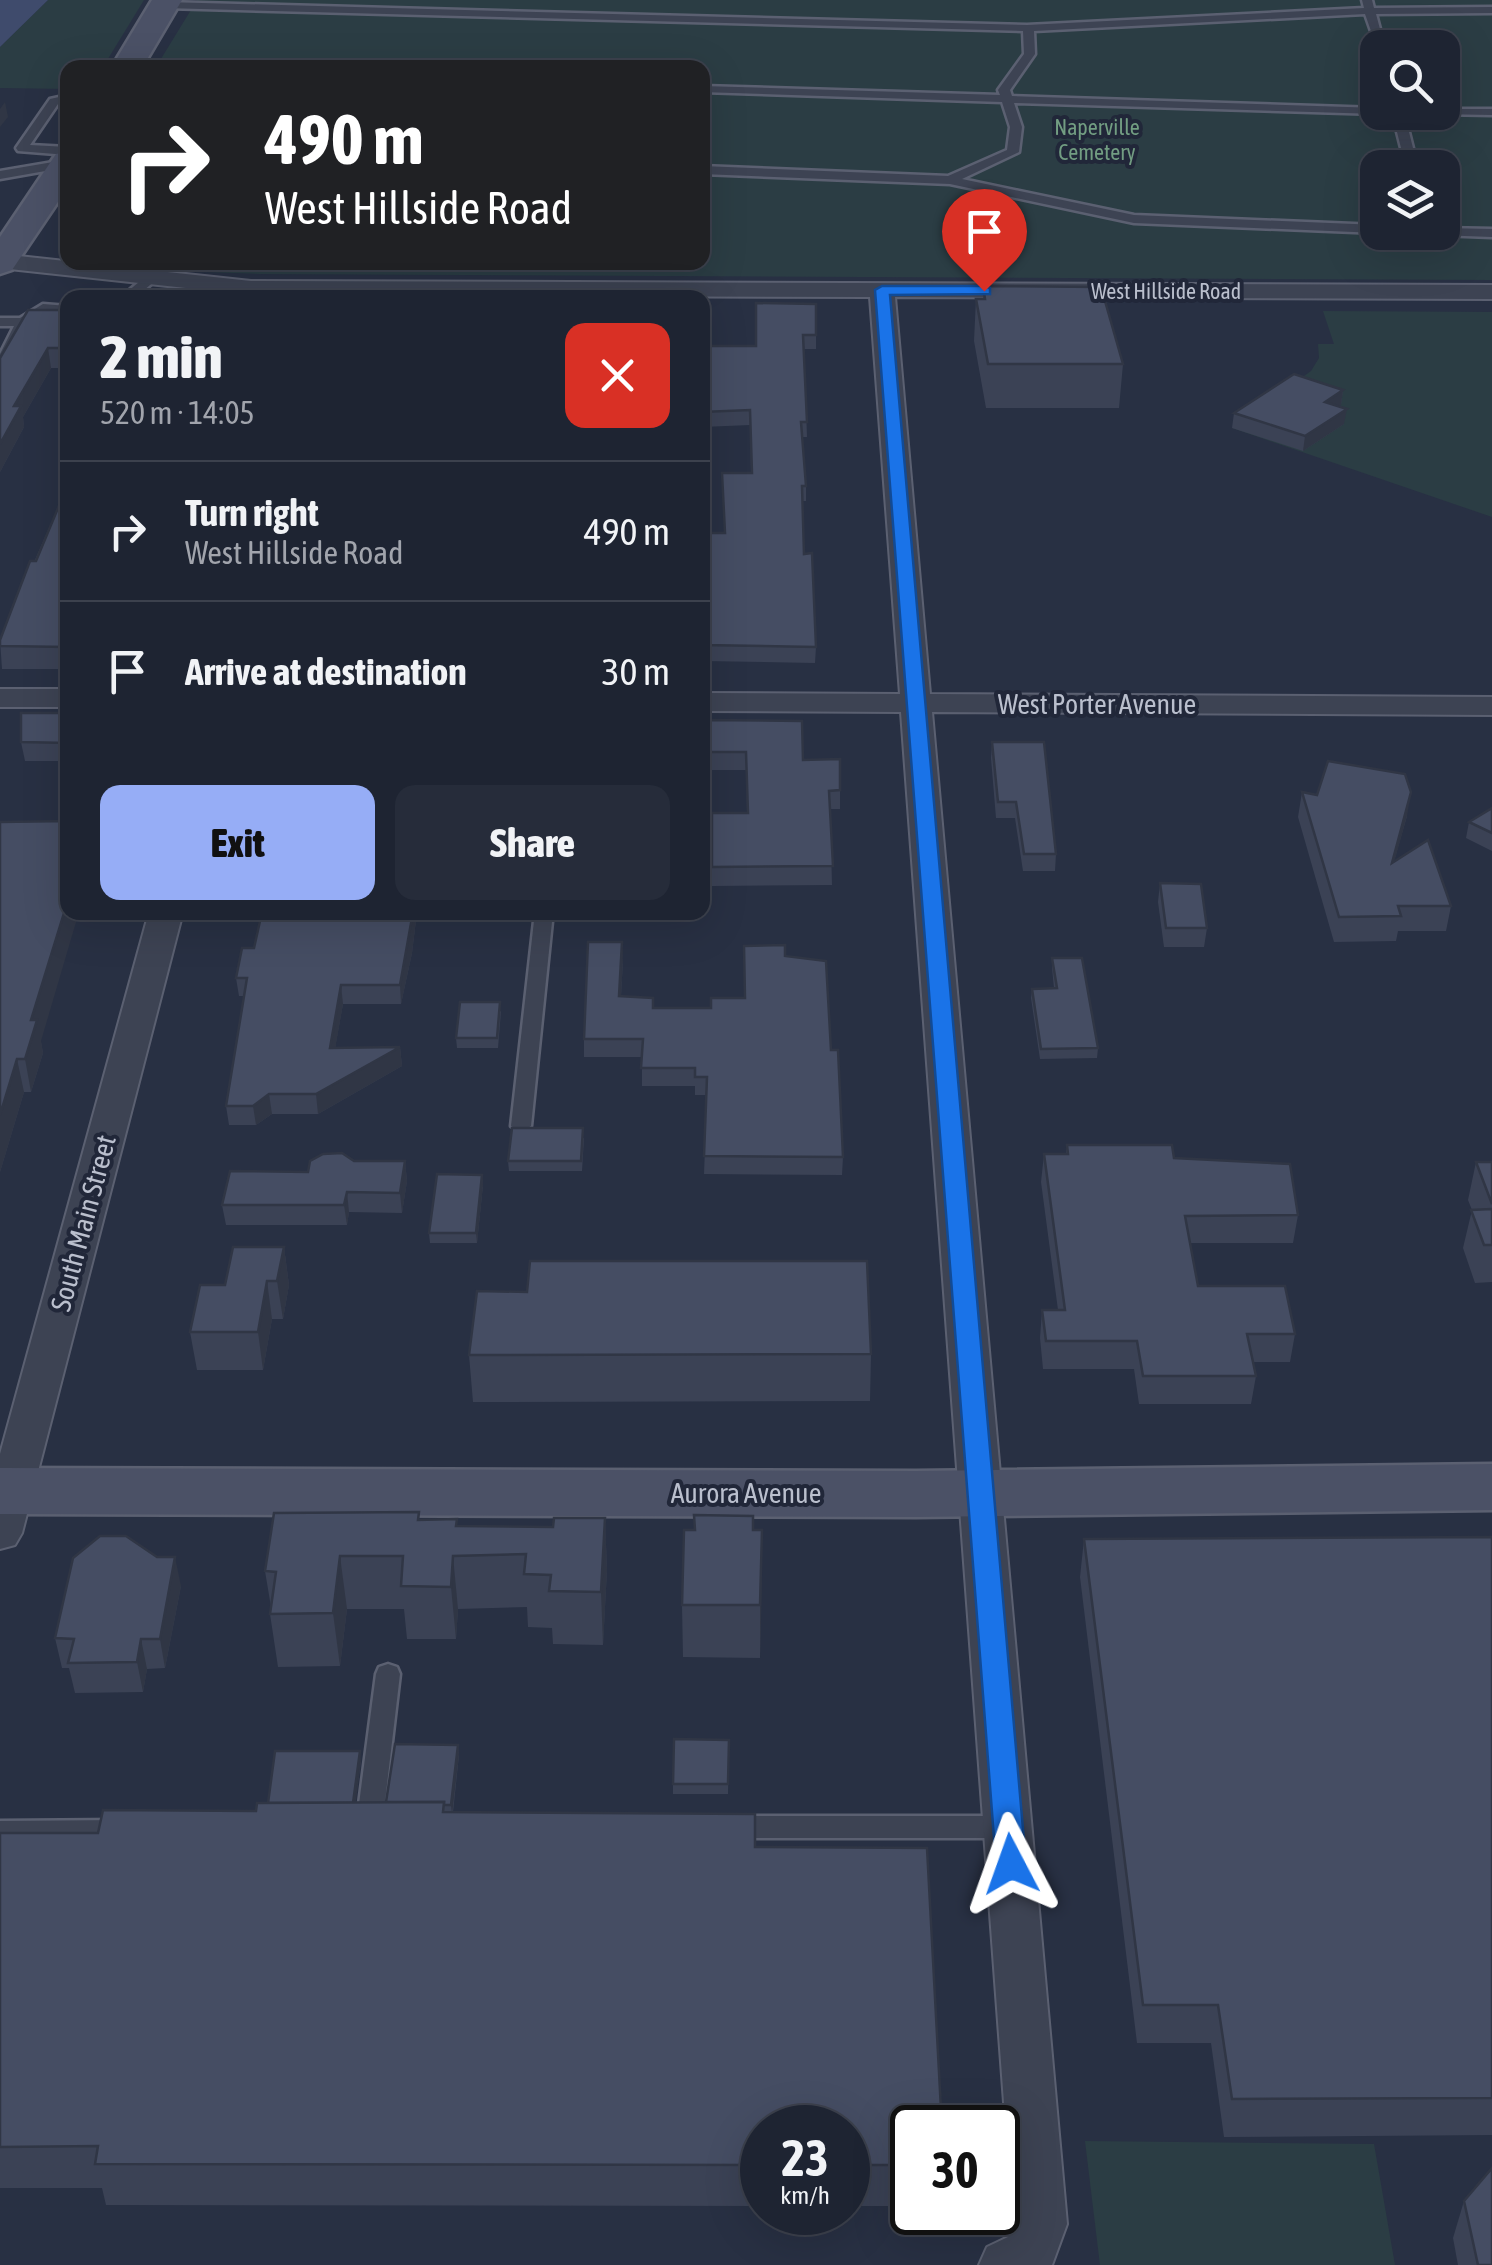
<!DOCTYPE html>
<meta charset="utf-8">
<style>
:root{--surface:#1e2432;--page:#262c3a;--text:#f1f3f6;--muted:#a1a4ac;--line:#3c414d;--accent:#96adf6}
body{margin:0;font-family:"Asap Condensed",sans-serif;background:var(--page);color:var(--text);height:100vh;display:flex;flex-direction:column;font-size:38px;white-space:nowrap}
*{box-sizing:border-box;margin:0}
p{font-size:32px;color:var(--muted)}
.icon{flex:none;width:55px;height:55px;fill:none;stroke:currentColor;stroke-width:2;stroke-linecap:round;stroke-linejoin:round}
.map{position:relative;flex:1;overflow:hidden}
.sheet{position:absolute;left:60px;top:290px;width:650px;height:630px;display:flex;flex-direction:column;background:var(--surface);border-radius:20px;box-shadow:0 10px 40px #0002,0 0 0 2px var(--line)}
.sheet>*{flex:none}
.top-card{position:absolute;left:60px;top:60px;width:650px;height:210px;border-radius:20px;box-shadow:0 10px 40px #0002,0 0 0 2px var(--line);background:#202124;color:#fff;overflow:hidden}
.controls{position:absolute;left:1360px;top:30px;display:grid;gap:20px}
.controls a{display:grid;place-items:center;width:100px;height:100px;border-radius:20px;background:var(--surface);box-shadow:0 10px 40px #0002,0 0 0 2px var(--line);font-size:50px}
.speed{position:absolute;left:740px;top:2105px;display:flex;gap:20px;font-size:50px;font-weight:700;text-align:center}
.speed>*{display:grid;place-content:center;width:130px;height:130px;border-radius:50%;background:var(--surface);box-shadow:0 10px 40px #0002,0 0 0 2px var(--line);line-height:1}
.speed small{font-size:25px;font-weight:400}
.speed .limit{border:5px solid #111;border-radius:15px;background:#fff;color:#111}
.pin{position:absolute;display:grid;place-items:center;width:85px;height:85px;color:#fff;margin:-102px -42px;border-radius:50% 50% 50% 0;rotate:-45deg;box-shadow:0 0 10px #0007}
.pin .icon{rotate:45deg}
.me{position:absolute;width:110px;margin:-55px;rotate:356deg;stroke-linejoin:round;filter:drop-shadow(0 0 8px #0008)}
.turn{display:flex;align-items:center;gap:35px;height:210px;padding:0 40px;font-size:45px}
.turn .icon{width:130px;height:130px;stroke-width:2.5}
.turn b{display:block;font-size:70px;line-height:85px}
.round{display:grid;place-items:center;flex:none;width:105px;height:105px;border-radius:20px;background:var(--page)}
.overview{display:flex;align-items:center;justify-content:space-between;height:170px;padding:0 40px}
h1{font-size:60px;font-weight:800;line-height:75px}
.action{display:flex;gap:20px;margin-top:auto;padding:20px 40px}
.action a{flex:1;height:115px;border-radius:20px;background:var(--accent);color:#111;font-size:40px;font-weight:800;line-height:115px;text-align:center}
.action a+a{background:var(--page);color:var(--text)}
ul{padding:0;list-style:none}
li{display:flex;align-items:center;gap:30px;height:140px;padding:0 40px;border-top:2px solid var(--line)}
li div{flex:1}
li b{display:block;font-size:38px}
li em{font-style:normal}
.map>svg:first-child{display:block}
.green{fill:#2b3d44;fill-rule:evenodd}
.water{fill:#3f4b6c}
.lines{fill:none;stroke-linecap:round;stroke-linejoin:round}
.service-casing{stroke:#5b6071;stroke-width:5}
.minor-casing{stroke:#5b6071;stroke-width:4}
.secondary-casing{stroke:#5b6071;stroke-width:5}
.service{fill:#3d4353;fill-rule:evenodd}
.minor{fill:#3d4353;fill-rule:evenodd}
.secondary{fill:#4b5166;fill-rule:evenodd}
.wall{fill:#3b4255}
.shaded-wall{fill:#303645}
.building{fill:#454d63;stroke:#303645;stroke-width:2.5}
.route{fill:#1a73e8;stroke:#114b97;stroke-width:2.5}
.labels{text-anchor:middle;stroke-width:8;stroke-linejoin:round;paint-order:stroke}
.far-park-label{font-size:22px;fill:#729d82;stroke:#212739}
.far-street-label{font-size:22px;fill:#babfcd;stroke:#212739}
.street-label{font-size:28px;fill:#babfcd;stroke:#212739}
</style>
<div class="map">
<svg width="1492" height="2265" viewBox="0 0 1492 2265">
<rect width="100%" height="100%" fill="#283043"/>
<g class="green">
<polygon points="48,0 144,0 103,67 68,68 67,89 0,88 0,47"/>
<path d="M 197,0 L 1492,0 L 1492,280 L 260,274 L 202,272 L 147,263 L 702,262 L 702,68 L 156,67 ZM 1378,48 L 1442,48 L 1442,112 L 1378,112 ZM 1378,168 L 1442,168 L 1442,232 L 1378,232 Z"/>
<polygon points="1323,311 1492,312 1492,517 1232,428 1311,371 1319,358 1318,344 1334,344"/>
<polygon points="1085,2141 1374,2144 1395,2265 1100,2265"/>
</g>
<polygon class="water" points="0,0 48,0 0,47"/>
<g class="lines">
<g class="service-casing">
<g id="service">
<polygon points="1362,0 1372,0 1374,8 1492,7 1492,13 1376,14 1385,48 1378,48 1378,51 1365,14 1034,31 1035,54 1010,90 1012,96 1378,108 1378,112 1383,112 1378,114 1014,103 1022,127 1019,152 962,179 1134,215 1378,225 1378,233 1134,223 950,184 702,174 702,166 948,176 1007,150 1010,127 1002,102 702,92 702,86 1000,95 998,90 1024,54 1023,31 165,8 160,5 165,2 1027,25 1364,8"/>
<polygon points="68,95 68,102 58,104 30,145 68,147 68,155 18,151 16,148 50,99"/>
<polygon points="1442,109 1492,109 1492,115 1438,114"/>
<polygon points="1392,112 1404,112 1418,168 1406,168"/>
<polygon points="65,160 68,167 0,179 0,171"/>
<polygon points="1442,228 1492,229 1492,237 1438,235 1436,232 1442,232"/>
<polygon points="146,276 157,279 135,298 120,298"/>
<path d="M 43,304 L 68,306 L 68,314 C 11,309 32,352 0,371 L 0,354 L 14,326 L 0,326 L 0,318 L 20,318 Z"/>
<polygon points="535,912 553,912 531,1126 521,1132 511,1126"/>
<polygon points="388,1664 397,1667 400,1674 382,1827 378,1835 369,1838 360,1835 356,1827 376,1674 379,1667"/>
<polygon points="731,1816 1007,1816 1016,1819 1020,1827 1016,1835 1007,1838 731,1838 722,1835 718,1827 722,1819"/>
<polygon points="122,1820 131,1823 135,1831 131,1839 122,1842 0,1843 0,1821"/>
</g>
</g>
<g class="minor-casing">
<g id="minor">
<polygon points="0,254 251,281 1492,285 1492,299 895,297 930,694 1492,697 1492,715 932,712 1067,2224 1052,2265 979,2265 987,2247 1008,2237 1013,2224 901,712 702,711 702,693 900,694 870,297 251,295 0,268"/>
<rect x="0" y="689" width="68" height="18"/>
<polygon points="149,912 183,912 22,1533 15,1545 0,1549 0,1454"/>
</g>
</g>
<g class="secondary-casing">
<g id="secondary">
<polygon points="152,0 182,0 142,68 111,68"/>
<polygon points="68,151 68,187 12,270 0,274 0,237 56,154"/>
<polygon points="1492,1464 1492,1510 916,1517 0,1514 0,1468 916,1471"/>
</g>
</g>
<use href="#service" class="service"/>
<use href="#minor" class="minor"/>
<use href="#secondary" class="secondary"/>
</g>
<g class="wall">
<polygon points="983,286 1123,364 1119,408 986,408 974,341 976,299 983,299"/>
<polygon points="816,304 816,349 804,349 807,437 802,437 806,486 806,501 803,501 804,554 816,647 815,663 702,661 702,553 708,553 725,533 751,473 750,425 702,427 702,346 756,346"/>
<polygon points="68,310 68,368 51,368 23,417 24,427 0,472 0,358"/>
<polygon points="1343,390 1341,405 1338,406 1344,424 1303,451 1232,428 1234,413"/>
<polygon points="68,484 68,669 2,669 0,640"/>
<polygon points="68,713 68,761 25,761 21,742"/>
<polygon points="702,720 803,760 840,790 840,809 830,809 832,885 712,886 712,813 747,813 746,770 702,770"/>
<polygon points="992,742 1056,854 1055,871 1023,871 1015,818 996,818 991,758"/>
<polygon points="1302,792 1407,816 1394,861 1451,906 1446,931 1398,931 1396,941 1334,942 1298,817"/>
<polygon points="1492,808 1492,851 1466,838 1469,822"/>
<polygon points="0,822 43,1053 31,1092 24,1092 0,1172"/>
<polygon points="1160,883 1207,928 1204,947 1164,947 1158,902"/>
<polygon points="262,912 417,912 412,953 401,1004 343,1004 335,1048 400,1047 402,1066 318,1114 272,1114 256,1125 229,1125 226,1106 244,996 239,996 236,978 254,948"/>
<polygon points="785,956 831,1050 843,1157 842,1175 704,1174 707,1095 695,1095 695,1086 642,1086 642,1057 584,1057 584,1039 623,960 621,996 653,1008 711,1008 745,998"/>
<polygon points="1052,958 1098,1048 1097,1058 1040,1059 1031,998 1032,989 1054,988 1052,968"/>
<polygon points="501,1011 498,1048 457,1048 456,1038"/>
<polygon points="584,1138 582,1171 509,1171 508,1161"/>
<polygon points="1067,1145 1174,1158 1298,1215 1293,1243 1190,1243 1198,1286 1295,1334 1290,1362 1253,1362 1256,1376 1251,1404 1139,1404 1134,1369 1043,1369 1040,1338 1042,1310 1058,1310 1041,1182 1044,1154 1066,1154"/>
<polygon points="354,1161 405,1161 407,1181 402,1213 349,1212 347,1225 226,1225 222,1205 308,1172"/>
<polygon points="1476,1162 1492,1162 1492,1282 1475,1283 1463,1248 1472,1210 1468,1200"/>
<polygon points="482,1175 483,1185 477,1243 430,1243 429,1233"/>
<polygon points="284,1247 289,1285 283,1319 272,1319 263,1370 197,1370 190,1332 225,1285"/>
<polygon points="871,1354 870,1401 473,1402 469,1355"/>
<polygon points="605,1518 607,1570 603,1645 553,1644 552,1628 528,1627 527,1607 458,1609 456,1639 407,1639 404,1609 347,1609 340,1666 278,1667 270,1614 271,1607 265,1571 420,1520 457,1526 553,1527"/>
<polygon points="753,1530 762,1530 760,1658 683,1657 682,1605"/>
<polygon points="1492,1537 1492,2135 1224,2137 1211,2043 1137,2043 1080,1577 1084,1539"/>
<polygon points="181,1586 165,1668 147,1669 143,1692 75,1693 69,1668 62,1668 55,1638"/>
<polygon points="729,1740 728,1794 673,1794 673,1784"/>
<polygon points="458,1745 459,1755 453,1812 755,1847 912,2128 912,2206 848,2206 848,2128 762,2128 762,2206 106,2205 102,2188 0,2188 0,1833 98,1833 256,1811 268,1803 361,1761 355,1803 386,1802"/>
<polygon points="1464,2201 1492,2265 1458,2265 1453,2238"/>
</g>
<g class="shaded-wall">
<polygon points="5,102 8,117 0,127 0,109"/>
<polygon points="48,348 51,368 23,417 24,427 0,472 0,444 14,406"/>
<polygon points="1343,390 1341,405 1323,417 1325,402"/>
<polygon points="1347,409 1344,424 1303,451 1305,436"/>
<polygon points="1411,792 1407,816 1387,888 1392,863"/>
<polygon points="68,900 68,912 79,912 41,1041 43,1053 31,1092 25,1059 31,1020"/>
<polygon points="413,912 417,912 412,953 401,1004 400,985"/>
<polygon points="622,942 623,960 620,1014 619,996"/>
<polygon points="341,985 343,1004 332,1067 330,1048"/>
<polygon points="400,1047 402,1066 318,1114 316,1094"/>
<polygon points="17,1059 24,1092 0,1172 0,1115"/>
<polygon points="269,1094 272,1114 256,1125 253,1106"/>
<polygon points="405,1161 407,1181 402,1213 400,1193"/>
<polygon points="482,1175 483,1185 477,1243 476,1233"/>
<polygon points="347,1192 349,1212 347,1225 344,1205"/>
<polygon points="284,1247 289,1285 283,1319 277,1281"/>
<polygon points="267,1281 272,1319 263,1370 258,1332"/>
<polygon points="605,1518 607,1570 603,1645 601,1592"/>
<polygon points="762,1530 762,1583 760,1658 760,1605"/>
<polygon points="340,1556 347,1609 340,1666 333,1613"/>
<polygon points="453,1556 458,1609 456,1639 451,1587"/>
<polygon points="175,1557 181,1586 165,1668 160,1639"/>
<polygon points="141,1639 147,1669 143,1692 137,1662"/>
<polygon points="458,1745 459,1755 452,1815 451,1805"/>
<polygon points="360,1751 361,1761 354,1816 352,1806"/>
</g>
<g class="building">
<polygon points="983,286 1101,287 1123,364 988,364 976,299 985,299"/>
<polygon points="424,292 459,292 458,298 423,298"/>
<polygon points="275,294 274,298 148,298 149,295"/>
<polygon points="756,303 816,304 816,335 803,335 807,422 801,422 806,486 802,486 804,554 812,553 816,647 702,645 702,553 708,553 708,533 725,533 722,473 752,473 750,410 702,412 702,346 756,346"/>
<polygon points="28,310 68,310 68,348 48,348 14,406 21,406 0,444 0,358"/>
<polygon points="1294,374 1343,390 1325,402 1347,409 1305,436 1234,413"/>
<polygon points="68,484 68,647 0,646 0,640 30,561 36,561"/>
<polygon points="21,713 68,713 68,743 21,742"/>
<polygon points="702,720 802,721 803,760 840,759 840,790 829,791 833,866 712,867 712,813 748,813 746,752 702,752"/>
<polygon points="992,742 1044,742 1056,854 1024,854 1016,802 998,802"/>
<polygon points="1328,761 1405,774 1411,792 1392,863 1428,840 1451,906 1398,906 1401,916 1339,917 1302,792 1317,795"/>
<polygon points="1492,808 1492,833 1469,822"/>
<polygon points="68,821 68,900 31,1020 37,1020 25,1059 17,1059 0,1115 0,822"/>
<polygon points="1160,883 1201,884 1207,928 1166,928"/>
<polygon points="262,912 413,912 400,985 341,985 330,1048 400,1047 316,1094 269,1094 253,1106 226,1106 247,978 236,978 242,948 254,948"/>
<polygon points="588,942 622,942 619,996 653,998 653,1008 711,1008 711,998 745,998 744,946 785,945 785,956 826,961 831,1050 838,1050 843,1157 704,1156 707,1077 695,1077 695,1068 641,1068 643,1039 584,1039"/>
<polygon points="1052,958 1082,958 1098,1048 1041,1049 1032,989 1057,988"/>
<polygon points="460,1002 500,1002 497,1038 456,1038"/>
<polygon points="512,1128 583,1128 581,1161 508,1161"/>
<polygon points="1067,1145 1172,1145 1174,1158 1290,1164 1298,1215 1185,1216 1198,1286 1285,1286 1295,1334 1247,1334 1256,1376 1143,1376 1137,1341 1046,1341 1042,1310 1065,1310 1044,1154 1068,1154"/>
<polygon points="342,1153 354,1161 405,1161 400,1193 347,1192 344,1205 222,1205 230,1171 308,1172 310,1161 323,1154"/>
<polygon points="1476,1162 1492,1162 1492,1204"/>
<polygon points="437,1174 482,1175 476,1233 429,1233"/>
<polygon points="1492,1209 1492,1245 1484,1245 1471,1210"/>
<polygon points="233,1247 284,1247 277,1281 267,1281 258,1332 190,1332 200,1285 225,1285"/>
<polygon points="530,1261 867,1261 871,1354 469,1355 477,1291 527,1292"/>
<polygon points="419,1512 418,1520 457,1519 456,1526 553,1527 554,1518 605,1518 601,1592 549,1591 551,1575 524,1574 526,1554 453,1556 451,1587 401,1586 403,1556 340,1556 333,1613 270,1614 276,1572 265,1571 274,1513"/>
<polygon points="694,1515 753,1516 753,1530 762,1530 760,1605 682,1605 684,1530 695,1530"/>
<polygon points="100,1536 126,1536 157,1557 175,1557 160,1639 141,1639 137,1662 68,1663 74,1639 55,1638 73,1558"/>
<polygon points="1492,1537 1492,2098 1232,2099 1218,2005 1143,2005 1084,1539"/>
<polygon points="674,1739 729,1740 728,1784 673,1784"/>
<polygon points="395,1744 458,1745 451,1805 444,1805 444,1802 386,1802"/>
<polygon points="275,1751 360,1751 353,1803 268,1803"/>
<polygon points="444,1802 443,1812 755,1814 755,1847 927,1848 942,2128 912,2128 912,2165 848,2165 848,2128 762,2128 762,2165 95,2164 98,2146 0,2147 0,1833 98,1833 103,1810 256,1811 257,1803"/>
<polygon points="1492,2168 1492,2265 1478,2265 1464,2201"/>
</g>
<polygon class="route" points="984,286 990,288 990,294 890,295 1026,1864 1022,1872 1011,1876 1001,1872 996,1864 875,290 882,286"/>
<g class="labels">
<g class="far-park-label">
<text x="1097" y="135">Naperville<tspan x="1097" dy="25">Cemetery</tspan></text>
</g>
<g class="far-street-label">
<text x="1166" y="299">West Hillside Road</text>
</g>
<g class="street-label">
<text x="1097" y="714">West Porter Avenue</text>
<text transform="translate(83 1223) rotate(-75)" y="10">South Main Street</text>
<text x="746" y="1503">Aurora Avenue</text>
</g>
</g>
</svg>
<div class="controls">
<a><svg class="icon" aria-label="search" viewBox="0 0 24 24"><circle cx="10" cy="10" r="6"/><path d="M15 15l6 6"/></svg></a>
<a><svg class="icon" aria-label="layers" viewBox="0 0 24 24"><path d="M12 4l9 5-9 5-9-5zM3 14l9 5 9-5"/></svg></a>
</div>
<div class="speed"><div>23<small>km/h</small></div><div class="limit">30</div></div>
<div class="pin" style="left:984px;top:291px;background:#d93025"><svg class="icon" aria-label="arrive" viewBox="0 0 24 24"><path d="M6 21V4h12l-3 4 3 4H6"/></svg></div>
<svg class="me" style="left:1011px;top:1864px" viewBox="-20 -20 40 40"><path d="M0-17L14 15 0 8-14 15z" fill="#1a73e8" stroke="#fff" stroke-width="4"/></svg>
<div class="top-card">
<div class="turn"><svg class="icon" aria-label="right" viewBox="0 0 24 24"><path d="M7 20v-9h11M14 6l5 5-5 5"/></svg><div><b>490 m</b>West Hillside Road</div></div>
</div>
<section class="sheet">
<div class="overview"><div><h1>2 min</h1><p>520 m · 14:05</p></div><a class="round" style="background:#d93025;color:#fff"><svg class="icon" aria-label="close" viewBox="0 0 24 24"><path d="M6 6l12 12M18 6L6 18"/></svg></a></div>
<ul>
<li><svg class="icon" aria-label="right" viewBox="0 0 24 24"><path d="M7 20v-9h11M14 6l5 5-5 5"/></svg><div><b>Turn right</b><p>West Hillside Road</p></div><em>490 m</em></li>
<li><svg class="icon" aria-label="arrive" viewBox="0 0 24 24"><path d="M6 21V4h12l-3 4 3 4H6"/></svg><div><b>Arrive at destination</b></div><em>30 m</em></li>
</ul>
<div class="action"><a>Exit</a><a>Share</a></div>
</section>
</div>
